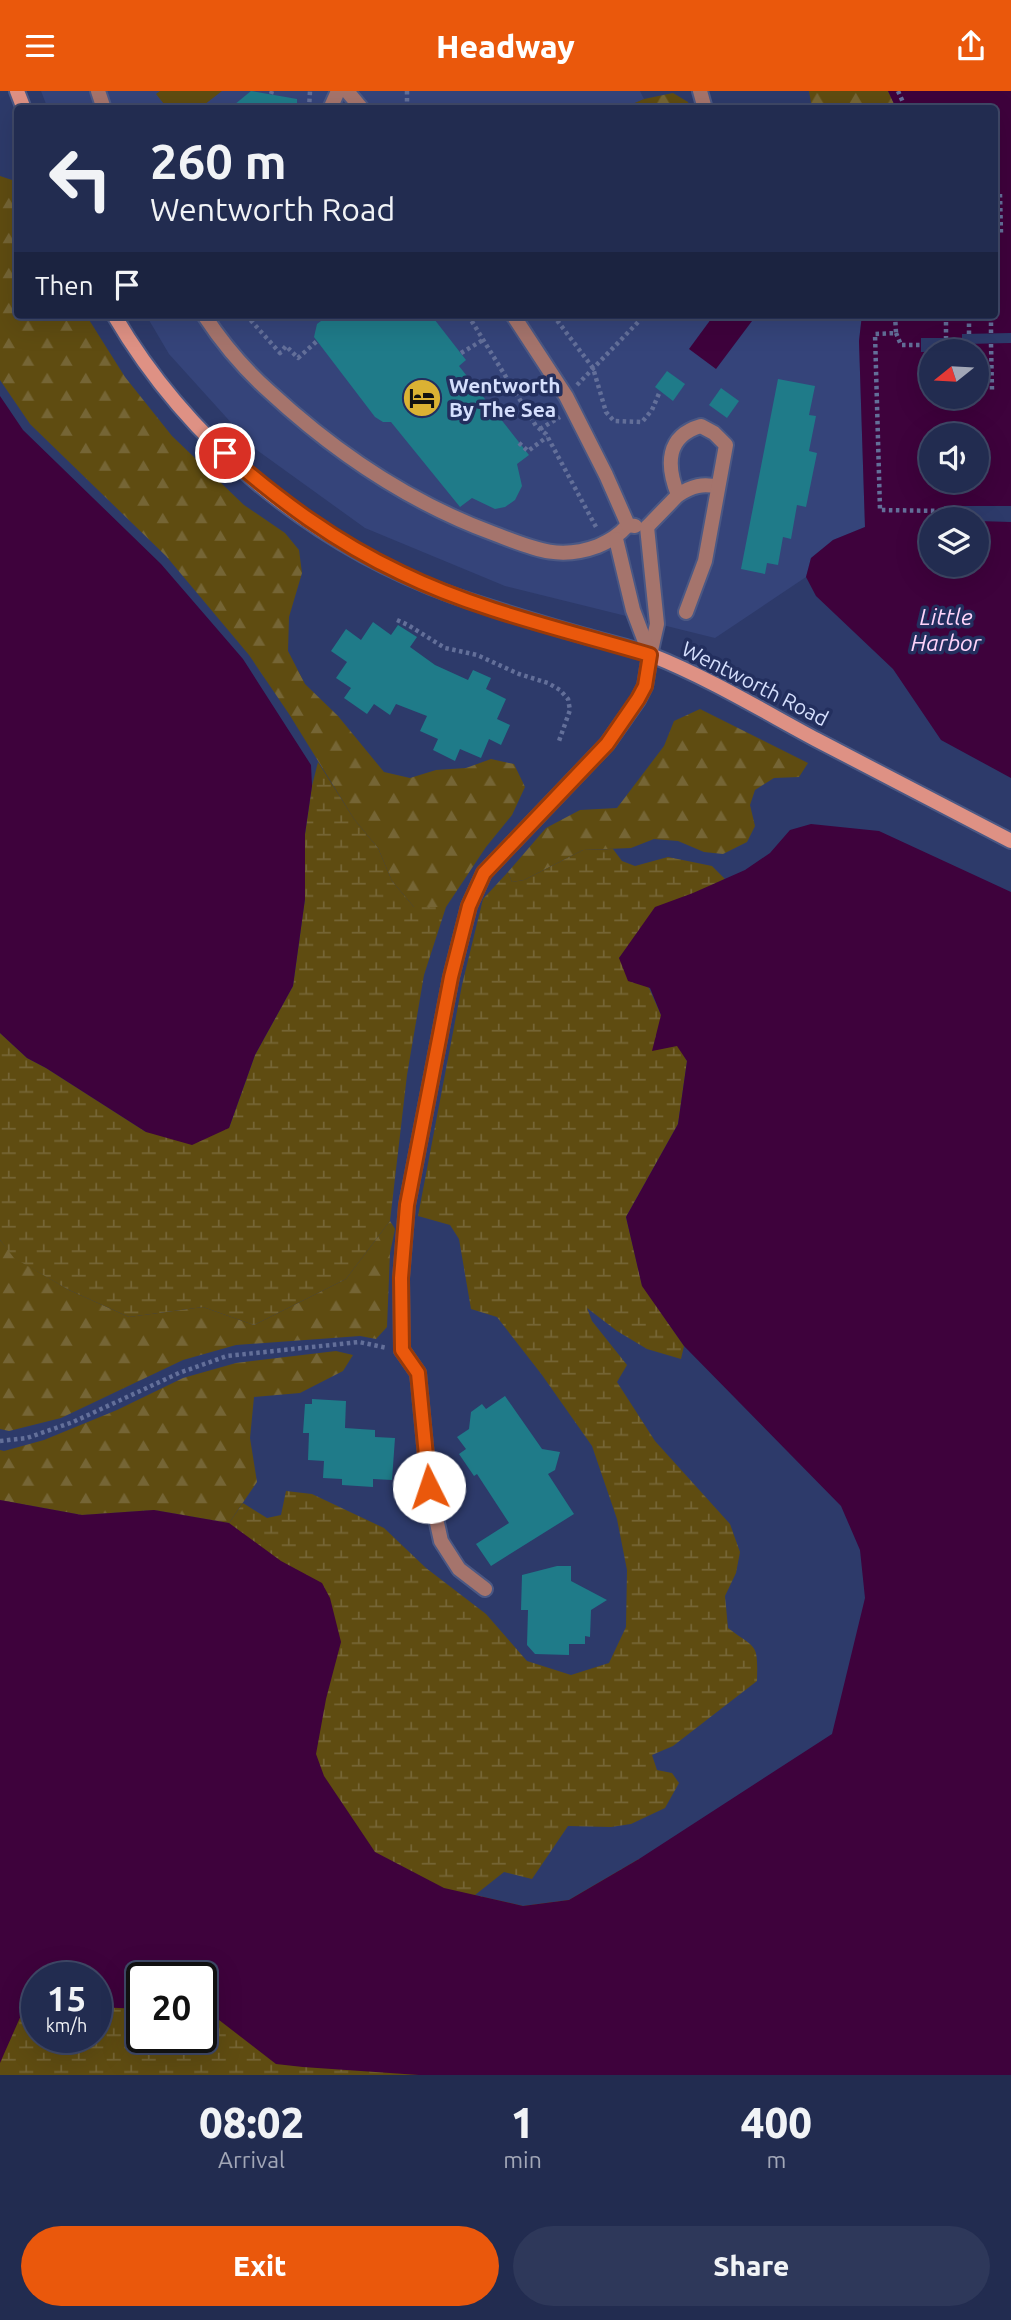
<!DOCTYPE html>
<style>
:root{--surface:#222c50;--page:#2e385a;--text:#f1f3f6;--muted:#a2a7b7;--line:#3f4867;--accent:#ea580c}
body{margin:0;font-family:Ubuntu,sans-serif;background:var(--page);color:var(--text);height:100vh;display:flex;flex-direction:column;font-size:26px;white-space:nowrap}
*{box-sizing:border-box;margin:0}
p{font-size:23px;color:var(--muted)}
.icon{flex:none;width:38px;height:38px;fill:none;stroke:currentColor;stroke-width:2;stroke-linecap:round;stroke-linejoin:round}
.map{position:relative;height:1984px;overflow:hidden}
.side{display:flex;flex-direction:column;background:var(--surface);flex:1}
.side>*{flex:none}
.top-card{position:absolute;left:14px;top:14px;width:984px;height:214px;border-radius:7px;box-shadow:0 7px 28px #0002,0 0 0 2px var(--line);background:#222c50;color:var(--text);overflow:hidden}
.needle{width:46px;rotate:252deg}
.buttons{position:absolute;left:919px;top:248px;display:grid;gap:14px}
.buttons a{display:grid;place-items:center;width:70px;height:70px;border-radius:50%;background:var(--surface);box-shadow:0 7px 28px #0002,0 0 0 2px var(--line);font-size:35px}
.speed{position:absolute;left:21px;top:1871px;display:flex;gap:14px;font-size:35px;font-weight:700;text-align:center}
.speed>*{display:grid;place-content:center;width:91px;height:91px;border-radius:50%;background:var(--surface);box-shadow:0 7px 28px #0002,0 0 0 2px var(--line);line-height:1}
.speed small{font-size:18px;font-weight:400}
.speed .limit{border:4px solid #111;border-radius:10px;background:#fff;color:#111}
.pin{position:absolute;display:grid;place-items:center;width:60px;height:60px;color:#fff;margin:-30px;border:4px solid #fff;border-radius:50%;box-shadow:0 2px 7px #0007}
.me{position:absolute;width:77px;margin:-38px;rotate:356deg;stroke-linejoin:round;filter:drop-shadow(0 0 5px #0008)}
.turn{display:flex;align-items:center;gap:24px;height:147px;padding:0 21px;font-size:32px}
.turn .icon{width:91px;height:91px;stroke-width:2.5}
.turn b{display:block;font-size:49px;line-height:60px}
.then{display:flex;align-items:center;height:66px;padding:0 21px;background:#0003;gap:14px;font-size:26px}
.eta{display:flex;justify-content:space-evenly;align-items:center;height:119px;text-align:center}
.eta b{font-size:42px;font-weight:800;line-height:49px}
.button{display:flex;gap:14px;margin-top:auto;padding:14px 21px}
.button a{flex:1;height:80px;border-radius:42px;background:var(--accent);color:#fff;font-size:28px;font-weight:800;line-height:80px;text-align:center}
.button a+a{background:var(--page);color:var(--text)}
header{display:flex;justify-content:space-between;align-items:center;height:91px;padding:0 21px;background:var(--accent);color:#fff;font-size:32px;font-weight:800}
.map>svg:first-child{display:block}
.built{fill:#35447a}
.green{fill:#5f4c11}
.forest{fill:url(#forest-firs)}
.wetland{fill:url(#wetland-marsh);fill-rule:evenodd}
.water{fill:#3e023c;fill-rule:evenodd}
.pier{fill:#2d3a6a}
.building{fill:#1f7b89}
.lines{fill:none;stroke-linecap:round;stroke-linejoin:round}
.lane-casing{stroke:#4b5884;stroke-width:18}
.street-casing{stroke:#4b5884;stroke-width:18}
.secondary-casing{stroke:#4b5884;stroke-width:18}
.path{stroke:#636f99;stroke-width:4.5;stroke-dasharray:3.5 3.5;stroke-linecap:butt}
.lane{stroke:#a5746c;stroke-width:14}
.street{stroke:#a5746c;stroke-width:14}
.secondary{stroke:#de9184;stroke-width:14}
.route-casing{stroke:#983908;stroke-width:18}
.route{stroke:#ea580c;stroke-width:12}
.labels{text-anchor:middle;stroke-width:7;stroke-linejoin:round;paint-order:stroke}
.poi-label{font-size:21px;font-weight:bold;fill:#d5dffd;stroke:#232f5e;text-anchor:start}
.street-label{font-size:21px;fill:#d5dffd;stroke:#232f5e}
.water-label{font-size:23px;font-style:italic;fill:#ffd4fa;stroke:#232f5e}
</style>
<header><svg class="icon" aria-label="menu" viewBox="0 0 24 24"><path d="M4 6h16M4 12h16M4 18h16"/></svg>Headway<svg class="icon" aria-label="share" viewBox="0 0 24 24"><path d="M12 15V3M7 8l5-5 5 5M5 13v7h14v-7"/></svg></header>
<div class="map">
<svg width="1011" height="1984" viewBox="0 0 1011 1984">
<defs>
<pattern id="forest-firs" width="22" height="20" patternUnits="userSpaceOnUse" patternTransform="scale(1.75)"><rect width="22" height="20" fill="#5f4c11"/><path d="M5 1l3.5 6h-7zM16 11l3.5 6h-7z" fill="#756535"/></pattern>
<pattern id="wetland-marsh" width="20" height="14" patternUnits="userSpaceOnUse" patternTransform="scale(1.75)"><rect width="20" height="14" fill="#5f4c11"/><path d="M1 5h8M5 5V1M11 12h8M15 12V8" fill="none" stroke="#756535"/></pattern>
</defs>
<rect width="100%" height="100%" fill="#2d3a6a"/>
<g class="built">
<polygon points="41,0 640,0 644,8 623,18 48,18"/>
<polygon points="146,224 862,224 859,250 865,436 833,449 811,467 806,486 715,547 505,495 365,437 254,357 169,263"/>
</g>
<polygon class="green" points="160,0 222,0 200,17 168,18 156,3"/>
<g class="forest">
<polygon points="809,0 888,0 896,17 812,17"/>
<polygon points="673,2 688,11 690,17 623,17 644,8"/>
<polygon points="0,85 12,89 17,97 18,224 86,224 125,286 172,345 244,414 285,442 299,459 302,482 289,526 288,560 305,593 338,625 384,681 410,687 436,679 466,677 491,668 514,673 525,696 512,724 486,756 446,816 414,816 392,790 378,757 354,728 289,623 249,564 166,465 30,333 0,289"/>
<polygon points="700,618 808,672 799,686 774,687 755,699 750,714 755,735 747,751 723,763 704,761 678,750 654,748 631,757 583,759 524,789 512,791 508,781 546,737 580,719 617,717 664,655 674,630"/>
<polygon points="390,1130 395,1138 390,1162 387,1236 376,1248 360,1245 236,1254 183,1269 61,1327 9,1340 0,1338 0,1149 15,1167 69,1199 129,1226 203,1216 254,1234 346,1188"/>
<polygon points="336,1260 353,1264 343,1280 300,1302 254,1306 250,1347 257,1391 229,1432 154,1419 82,1424 0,1409 0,1359 4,1360 44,1349 117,1319 183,1287 236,1272"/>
</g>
<g class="wetland">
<polygon points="318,671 354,728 378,757 392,790 414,816 446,816 424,884 407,984 390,1130 346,1188 254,1234 203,1216 129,1226 69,1199 14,1167 0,1149 0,942 27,967 46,977 146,1041 229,1037 255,964 293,895 305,808 305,743 312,695"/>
<path d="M 613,758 L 622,770 L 635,775 L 668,766 L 712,775 L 725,788 C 685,806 646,832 619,867 L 649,897 L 661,924 L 687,970 L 678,1033 L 626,1126 L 642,1194 L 684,1255 L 681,1268 L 647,1258 L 617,1240 L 587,1217 L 592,1230 L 627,1274 L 617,1291 L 655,1350 L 730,1433 L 740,1461 L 736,1482 L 725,1505 L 728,1537 C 757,1559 758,1551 757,1590 L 673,1655 L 652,1664 L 657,1679 L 672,1682 L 679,1692 L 665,1717 L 631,1733 L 611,1736 L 568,1735 L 532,1788 L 504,1781 L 475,1804 L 523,1815 L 569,1809 L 639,1768 L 748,1984 L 0,1984 L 0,1409 L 82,1424 L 154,1419 L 229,1432 L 243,1412 L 267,1427 L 281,1424 L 286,1400 L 312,1403 L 384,1437 L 426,1477 L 486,1523 L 527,1570 L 571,1584 L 609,1572 L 626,1536 L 627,1479 L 617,1428 L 592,1355 L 542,1284 L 497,1226 L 471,1218 L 459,1148 L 450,1134 L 418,1125 L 462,894 L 483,808 L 508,781 L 512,791 L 524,789 L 583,759 ZM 37,1886 L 96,1886 L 96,1946 L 37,1946 ZM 142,1886 L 201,1886 L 201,1946 L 142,1946 Z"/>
</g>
<g class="water">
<path d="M 888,0 L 1011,0 L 1011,687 L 941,649 L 893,578 L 816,505 L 806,486 L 811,467 L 833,449 L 865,436 L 859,250 L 862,224 L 994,224 L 994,18 L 896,17 ZM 931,261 L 976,261 L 976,306 L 931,306 ZM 931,345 L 976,345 L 976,390 L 931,390 ZM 931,429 L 976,429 L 976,474 L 931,474 Z"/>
<polygon points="714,224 752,224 755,226 716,278 689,258"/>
<polygon points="0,305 23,339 161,473 243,568 311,674 312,695 305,743 305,808 293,895 255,964 229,1037 192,1054 146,1041 46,977 27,967 0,942"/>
<polygon points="811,733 879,740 1011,801 1011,1984 419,1984 303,1976 276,1973 210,1922 201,1921 201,1886 142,1886 142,1918 96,1916 96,1886 37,1886 37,1914 26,1913 0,1972 0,1409 82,1424 154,1419 229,1432 281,1470 322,1492 330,1507 341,1551 326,1608 316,1663 324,1685 375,1761 444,1797 523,1815 569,1809 639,1768 832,1643 865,1507 860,1459 841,1415 684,1255 642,1195 626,1126 678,1033 687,970 677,955 652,960 661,924 650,897 628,890 619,867 655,816 693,802 745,779 770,762 790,739"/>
</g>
<g class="pier">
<polygon points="1011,242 1011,252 966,253 966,260 921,261 921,247 962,247 962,243"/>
<polygon points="944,415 1011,415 1011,431 944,429"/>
</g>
<g class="building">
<polygon points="251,0 297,8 297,18 229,18"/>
<polygon points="329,224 431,224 466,269 459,275 529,364 517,373 522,395 515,409 505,416 495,418 472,407 460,416 391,331 383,331 375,326 314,246 317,233"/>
<polygon points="667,280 685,293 673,310 655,296"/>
<polygon points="778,288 815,295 809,324 816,325 809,360 817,362 806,416 797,414 791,448 783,446 778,474 767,472 765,483 741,478"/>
<polygon points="721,297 739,310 727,327 709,314"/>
<polygon points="373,531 391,544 398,534 417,546 410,556 435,574 468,589 473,579 491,587 486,598 506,608 497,628 510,634 501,654 489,648 481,667 460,658 455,670 433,659 438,648 420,640 427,625 396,613 390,624 374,613 367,623 344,607 351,597 336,587 347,571 331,560 346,538 361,549"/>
<polygon points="505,1305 542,1358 560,1361 555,1379 548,1383 574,1423 491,1475 476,1453 509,1432 477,1383 474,1385 459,1363 466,1358 457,1346 469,1338 471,1321 482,1313 486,1318"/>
<polygon points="312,1308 346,1310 345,1337 375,1339 375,1346 395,1347 392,1389 373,1388 373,1396 342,1394 342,1388 323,1387 324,1370 308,1369 309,1342 303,1342 305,1313 312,1313"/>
<polygon points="557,1475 571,1475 571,1490 607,1509 591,1519 590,1546 585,1545 585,1553 569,1553 569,1564 535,1563 527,1554 528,1519 521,1519 522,1484"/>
</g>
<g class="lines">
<g class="lane-casing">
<g id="lane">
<polyline points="98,0 104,18"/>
<polyline points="347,0 362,18"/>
<polyline points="330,18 338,0"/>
<path d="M 204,224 C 223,253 244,278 270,301 C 336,362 410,412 495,443 C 532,457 558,470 598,455 C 611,449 618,445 628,434"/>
<polyline points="513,224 566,305 606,384 628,434 635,435"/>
<path d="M 678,404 C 692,395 703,392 718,396"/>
<path d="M 647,436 L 678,404 C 666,374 666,345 701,335 L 714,342 L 726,354 L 705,470 L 686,521"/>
<polyline points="647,436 657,533 650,564"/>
<polyline points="616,448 633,519 650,564"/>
<polyline points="402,1259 418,1282 429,1396 441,1450 459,1478 485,1498"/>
</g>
</g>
<g class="street-casing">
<g id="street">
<polyline points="700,0 705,18"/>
<polyline points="402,1259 401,1187 407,1114 451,886 469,815 484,782 607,653 638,609 645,595 650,564"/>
</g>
</g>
<g class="secondary-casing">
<g id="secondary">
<polyline points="17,0 24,18"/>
<path d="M 114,224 C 189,352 313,454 452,504 C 496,519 540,532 585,545 C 607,551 630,556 651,564 C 709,587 763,620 817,649 C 881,683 946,716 1011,750"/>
</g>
</g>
<g class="path">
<polyline points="407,0 407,18"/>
<polyline points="898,0 906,18"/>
<polyline points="271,3 272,0"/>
<polyline points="309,18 310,0"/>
<polyline points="1000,103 1001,142"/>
<polyline points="246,224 280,262 286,255 298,267 317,250"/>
<polyline points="468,224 536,335 546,343 596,436"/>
<polyline points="553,224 593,277 606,321 614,330 642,331 652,319 660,300"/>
<polyline points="895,224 896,242 875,243 880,419 943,420"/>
<polyline points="946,224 946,247"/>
<polyline points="896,242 901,254 921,254"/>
<polyline points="991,242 991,224"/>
<polyline points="969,243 969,224"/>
<polyline points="991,253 992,299"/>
<polyline points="945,260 945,261"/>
<polyline points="970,261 970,253"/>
<polyline points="461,262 483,249"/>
<polyline points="577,294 645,224"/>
<polyline points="540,338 560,326"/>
<polyline points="519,352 528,360 547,346"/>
<polyline points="397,529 408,534 445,557 477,564 519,583 548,592 560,599 568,608 570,619 559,650"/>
<polyline points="0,1350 27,1347 73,1331 179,1282 227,1265 359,1251 387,1257"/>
</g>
<use href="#lane" class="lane"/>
<use href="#street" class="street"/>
<use href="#secondary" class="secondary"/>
</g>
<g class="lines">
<g class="route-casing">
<path id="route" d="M 225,362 C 279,409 335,451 401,482 C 479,520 566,539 650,564 L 645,595 L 638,608 L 607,653 L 484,782 L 469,815 L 451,886 L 407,1114 L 401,1187 L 402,1259 L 418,1282 L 429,1396"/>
</g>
<use href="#route" class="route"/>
</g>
<defs>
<g id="hotel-disc" transform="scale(2.0125)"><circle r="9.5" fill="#dbb233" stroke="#232f5e"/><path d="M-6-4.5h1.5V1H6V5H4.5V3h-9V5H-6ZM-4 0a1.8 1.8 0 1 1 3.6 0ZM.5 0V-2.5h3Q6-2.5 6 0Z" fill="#111"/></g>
</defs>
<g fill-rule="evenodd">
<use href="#hotel-disc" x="422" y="307"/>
</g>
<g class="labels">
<g class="poi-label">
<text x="449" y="302">Wentworth<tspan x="449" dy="24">By The Sea</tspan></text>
</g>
<g class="street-label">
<text transform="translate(755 593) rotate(27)" y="7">Wentworth Road</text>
</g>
<g class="water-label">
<text x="946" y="534">Little<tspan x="946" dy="26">Harbor</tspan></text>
</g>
</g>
</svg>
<div class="buttons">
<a><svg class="needle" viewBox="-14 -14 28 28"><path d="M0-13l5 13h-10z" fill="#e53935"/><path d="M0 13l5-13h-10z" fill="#a2a7b7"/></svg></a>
<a><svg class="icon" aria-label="sound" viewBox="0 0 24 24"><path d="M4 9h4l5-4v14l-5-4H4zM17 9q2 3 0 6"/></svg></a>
<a><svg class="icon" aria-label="layers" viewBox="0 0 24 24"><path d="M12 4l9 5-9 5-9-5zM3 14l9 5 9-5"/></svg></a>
</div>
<div class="speed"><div>15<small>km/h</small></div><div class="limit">20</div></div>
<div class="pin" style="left:225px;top:362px;background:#d93025"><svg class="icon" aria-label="arrive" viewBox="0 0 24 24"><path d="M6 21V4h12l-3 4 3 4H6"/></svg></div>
<svg class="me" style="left:429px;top:1396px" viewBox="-20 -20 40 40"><circle r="19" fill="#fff"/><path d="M0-13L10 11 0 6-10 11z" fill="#ea580c"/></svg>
<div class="top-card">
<div class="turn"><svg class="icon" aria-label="left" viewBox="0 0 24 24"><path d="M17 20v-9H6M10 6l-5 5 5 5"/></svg><div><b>260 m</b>Wentworth Road</div></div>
<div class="then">Then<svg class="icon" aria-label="arrive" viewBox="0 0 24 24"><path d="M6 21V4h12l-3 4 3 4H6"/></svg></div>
</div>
</div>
<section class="side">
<div class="eta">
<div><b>08:02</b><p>Arrival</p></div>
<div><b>1</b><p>min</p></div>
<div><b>400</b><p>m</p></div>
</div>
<div class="button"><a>Exit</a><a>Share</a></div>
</section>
